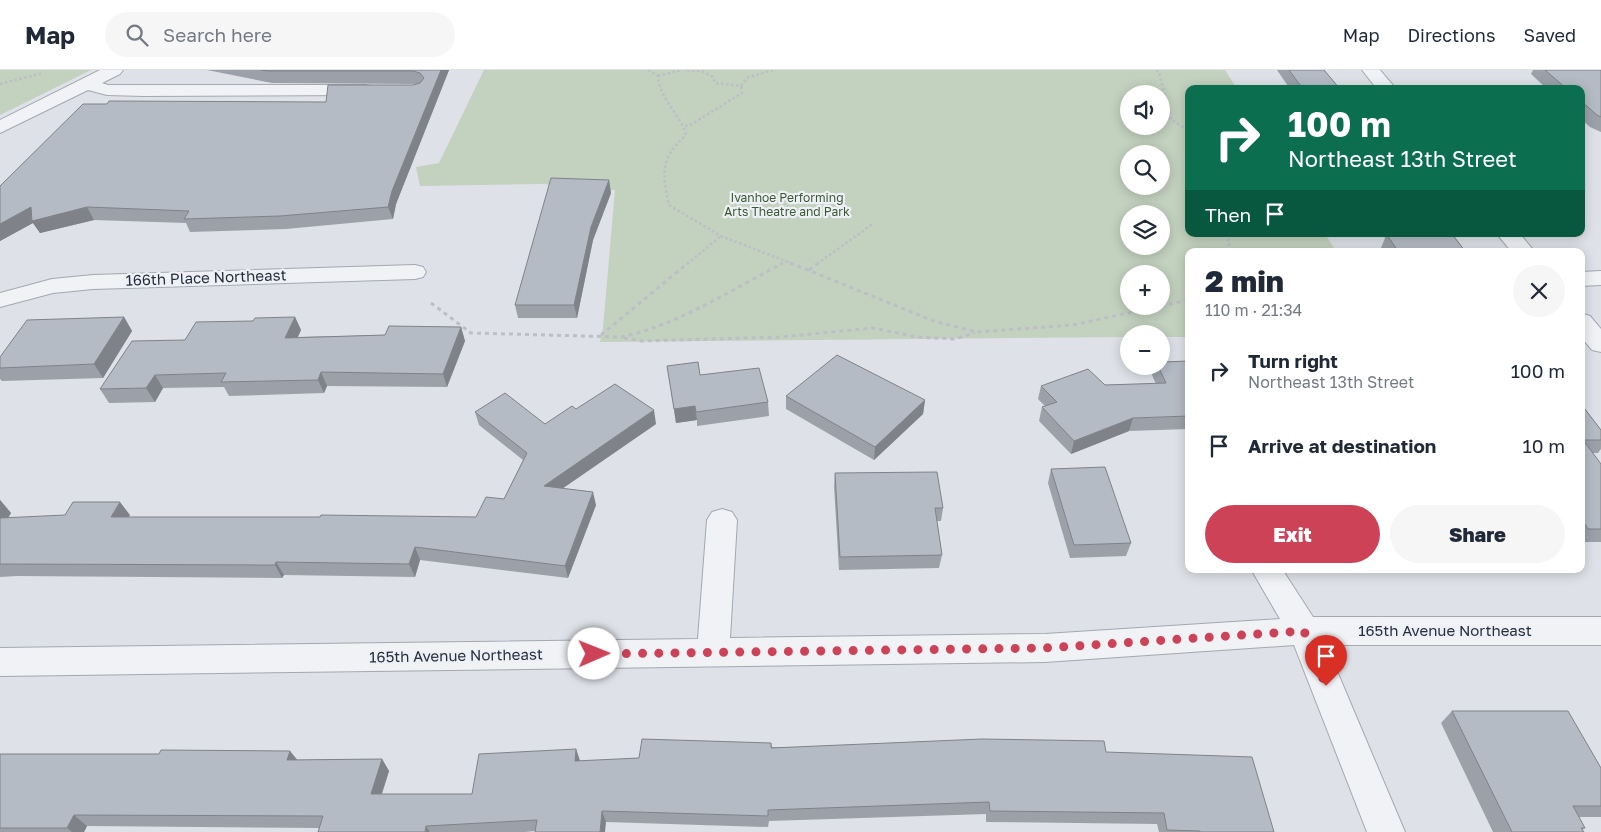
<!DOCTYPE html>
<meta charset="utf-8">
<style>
:root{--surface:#fff;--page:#f6f6f7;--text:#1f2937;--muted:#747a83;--line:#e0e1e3;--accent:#cd4256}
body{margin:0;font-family:"Golos Text",sans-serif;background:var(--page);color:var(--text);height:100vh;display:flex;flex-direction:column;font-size:19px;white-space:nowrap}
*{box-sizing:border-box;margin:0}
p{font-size:16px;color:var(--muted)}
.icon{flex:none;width:28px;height:28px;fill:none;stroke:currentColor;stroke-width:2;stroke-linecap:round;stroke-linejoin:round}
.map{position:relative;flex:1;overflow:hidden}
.panel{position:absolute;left:1185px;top:178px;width:400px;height:325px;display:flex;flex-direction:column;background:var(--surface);border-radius:10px;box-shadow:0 2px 12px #0003}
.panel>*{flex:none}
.banner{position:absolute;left:1185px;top:15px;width:400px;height:152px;border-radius:10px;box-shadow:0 2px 12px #0003;background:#0b6e4f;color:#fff;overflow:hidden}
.controls{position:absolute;left:1120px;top:15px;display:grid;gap:10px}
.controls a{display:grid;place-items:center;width:50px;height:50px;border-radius:50%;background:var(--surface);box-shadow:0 2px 12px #0003;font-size:25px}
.pin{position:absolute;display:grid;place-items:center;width:42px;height:42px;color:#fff;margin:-51px -21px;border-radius:50% 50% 50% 0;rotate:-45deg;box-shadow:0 0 5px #0007}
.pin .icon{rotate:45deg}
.me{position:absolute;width:55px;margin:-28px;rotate:89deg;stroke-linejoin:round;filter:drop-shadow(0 0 4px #0008)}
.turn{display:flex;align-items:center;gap:18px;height:105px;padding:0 20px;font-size:22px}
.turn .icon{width:65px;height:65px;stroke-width:2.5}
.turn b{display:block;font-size:35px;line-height:42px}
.then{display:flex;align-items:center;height:48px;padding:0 20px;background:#0003;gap:10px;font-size:19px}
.round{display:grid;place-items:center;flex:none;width:52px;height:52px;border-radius:26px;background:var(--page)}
.overview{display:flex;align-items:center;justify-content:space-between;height:85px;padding:0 20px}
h1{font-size:30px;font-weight:800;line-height:38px}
.button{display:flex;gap:10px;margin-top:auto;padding:10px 20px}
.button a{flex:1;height:58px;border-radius:30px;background:var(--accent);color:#fff;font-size:20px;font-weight:800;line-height:58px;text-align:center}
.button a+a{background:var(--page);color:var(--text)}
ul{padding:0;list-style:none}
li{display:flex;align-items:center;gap:15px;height:75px;padding:0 20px}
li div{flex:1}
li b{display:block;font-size:19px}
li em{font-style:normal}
header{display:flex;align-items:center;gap:30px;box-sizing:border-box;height:70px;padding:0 25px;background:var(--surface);border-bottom:1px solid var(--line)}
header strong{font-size:24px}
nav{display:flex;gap:28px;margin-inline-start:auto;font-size:18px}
.search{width:350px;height:45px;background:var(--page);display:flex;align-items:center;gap:12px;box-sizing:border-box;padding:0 18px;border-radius:28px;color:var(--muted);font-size:19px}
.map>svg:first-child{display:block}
.green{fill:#c3d1bf;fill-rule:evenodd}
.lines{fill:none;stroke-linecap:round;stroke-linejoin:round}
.minor-casing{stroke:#a3a8b1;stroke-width:2}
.path-far1{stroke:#bcbfc6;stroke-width:2.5;stroke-dasharray:2.5 2.5;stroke-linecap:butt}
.path{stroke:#bcbfc6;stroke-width:3;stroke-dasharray:4 4;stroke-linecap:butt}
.minor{fill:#f0f2f6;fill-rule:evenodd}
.wall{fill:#9ca1a9}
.shaded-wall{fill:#7f8389}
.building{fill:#b5bbc4;stroke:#7f8389}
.route{stroke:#cd4256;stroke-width:9;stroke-dasharray:0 16.2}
.labels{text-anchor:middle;stroke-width:4.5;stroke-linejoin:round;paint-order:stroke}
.far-park-label{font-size:12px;fill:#3b5a34;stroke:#edf0f5}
.street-label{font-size:15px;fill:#272f3e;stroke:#edf0f5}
</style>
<header>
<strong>Map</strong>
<div class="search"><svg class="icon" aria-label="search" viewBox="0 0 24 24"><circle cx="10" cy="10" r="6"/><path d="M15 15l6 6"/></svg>Search here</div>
<nav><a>Map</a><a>Directions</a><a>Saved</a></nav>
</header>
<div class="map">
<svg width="1601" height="762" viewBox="0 0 1601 762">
<rect width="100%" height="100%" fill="#dee1e7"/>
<g class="green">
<polygon points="0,0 91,0 0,45"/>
<path d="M 484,0 L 1225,0 L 1237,19 L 1189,19 L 1189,164 L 1325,164 L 1336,181 L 1189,181 L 1189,267 L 1161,267 L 1161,264 L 1129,264 L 1129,267 L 600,272 L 603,258 L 615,120 L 542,114 L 420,116 L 416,97 L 439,93 ZM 1129,24 L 1161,24 L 1161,56 L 1129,56 ZM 1129,84 L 1161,84 L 1161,116 L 1129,116 ZM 1129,144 L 1161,144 L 1161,176 L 1129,176 ZM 1129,204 L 1161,204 L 1161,236 L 1129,236 Z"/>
</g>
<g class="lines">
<g class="minor-casing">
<g id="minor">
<polygon points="100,0 123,0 120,4 102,13 108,15 365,15 371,16 374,20 371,24 365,25 144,26 107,25 88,20 0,63 0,50"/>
<polygon points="1362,0 1380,0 1396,19 1377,19"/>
<polygon points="1497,164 1520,164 1534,181 1511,181"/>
<polygon points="415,195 423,197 426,202 423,207 415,209 93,219 53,223 0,237 0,223 52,209 93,205"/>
<polygon points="1601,201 1601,215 1581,216 1581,202"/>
<polygon points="1581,243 1590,246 1601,259 1601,282 1592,280 1581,267"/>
<polygon points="722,439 732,442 737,450 730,568 1045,564 1280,549 1251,499 1282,499 1313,547 1601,547 1601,575 1326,575 1405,762 1367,762 1294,575 1045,592 0,606 0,578 698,569 707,450 712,442"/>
</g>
</g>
<g class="path-far1">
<path d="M 648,0 L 658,6 C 659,29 680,43 686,65 C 660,89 662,102 669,135 L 721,166 L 793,194"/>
<polyline points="687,0 702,1 713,7 715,13 741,16 747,8 773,0"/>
<polyline points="1156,0 1159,2 1171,50 1189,60"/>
<polyline points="658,6 681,0"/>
<polyline points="0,14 43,3"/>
<polyline points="685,56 692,54 742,23 741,16"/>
<polyline points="1231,164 1228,171 1231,181"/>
<polyline points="1294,164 1296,168"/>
<polyline points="687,194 721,166"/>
<polyline points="780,194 785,192"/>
<polyline points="817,194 874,153"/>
</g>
<g class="path">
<polyline points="790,193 934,251 976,262 1073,255 1160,236"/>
<polyline points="809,200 818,193"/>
<path d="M 431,233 L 471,263 L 621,267 C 676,256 733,219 783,193"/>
<polyline points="1161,236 1189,230"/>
<polyline points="601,265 688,193"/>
<polyline points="624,268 641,271 781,267 873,258 917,267 954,269 975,263"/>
</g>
<use href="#minor" class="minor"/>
</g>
<g class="wall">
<polygon points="207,0 449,0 396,134 393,149 286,159 190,162 186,153 94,150 40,163 33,153 0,171 0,116 326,32 418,14 272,13"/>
<polygon points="1277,0 1324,0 1340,19 1290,19"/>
<polygon points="1533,0 1601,0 1601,62 1590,57 1581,49 1581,19 1547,19 1531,4"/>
<polygon points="609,110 611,123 593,170 577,248 518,248 515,235"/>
<polygon points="1383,164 1452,164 1465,181 1383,181 1381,178 1385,168"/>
<polygon points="124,247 132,261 103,308 2,311 0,309 0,287"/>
<polygon points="295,247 301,260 298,267 385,265 461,257 465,271 447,317 327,316 324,323 229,326 224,317 163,318 155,332 109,333 100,319 185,270 253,251"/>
<polygon points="1189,291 1189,359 1129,361 1071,384 1039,351 1042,337 1045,336 1038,329 1041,316 1156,314 1152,305 1155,296 1161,296"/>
<polygon points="667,296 700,305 768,332 769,346 697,356 697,350 676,353"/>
<polygon points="786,326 925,330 923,344 874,390 786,339"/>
<polygon points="1581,334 1601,360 1601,379 1598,383 1593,383 1601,394 1601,472 1581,472"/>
<polygon points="475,342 545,354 656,354 562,419 596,435 568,508 420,490 415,507 284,505 282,508 17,506 0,507 0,430 11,443 8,448 130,445 128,447 476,447 504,429 523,390 479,355"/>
<polygon points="1051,399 1131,473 1126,486 1070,488 1048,413"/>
<polygon points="835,403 943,438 941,451 937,451 942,485 939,498 839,500 834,416"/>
<polygon points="1452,641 1601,698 1601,747 1579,747 1585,758 1582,760 1584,762 1493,762 1441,653"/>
<polygon points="771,673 772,677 1106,682 1274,762 1159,762 1157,754 986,752 986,744 769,751 768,757 606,752 535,761 525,762 318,762 319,758 87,756 84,762 0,762 0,684 159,684 290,681 296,690 382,689 389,701 382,724 472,724 576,679 580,691 639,688"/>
</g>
<g class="shaded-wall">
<polygon points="441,0 449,0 396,134 393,149 388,137 392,121"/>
<polygon points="609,110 611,123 593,170 577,248 574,235 591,157"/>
<polygon points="31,137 87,137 94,150 40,163 33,153 0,171 0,154"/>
<polygon points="124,247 132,261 103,308 94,294"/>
<polygon points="295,247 301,260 291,281 285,268"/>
<polygon points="461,257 465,271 447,317 443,304"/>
<polygon points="321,302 327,316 324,323 318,310"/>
<polygon points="155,305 163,318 155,332 146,318"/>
<polygon points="925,330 923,344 874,390 875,377"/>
<polygon points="695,336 697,350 676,353 674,339"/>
<polygon points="654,340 656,354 547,429 544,416"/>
<polygon points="1133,348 1129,361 1071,384 1074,371"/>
<polygon points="593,422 596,435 568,508 565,496"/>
<polygon points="0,430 11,443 0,461"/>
<polygon points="120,432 130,445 120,460 111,447"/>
<polygon points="415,477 420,490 415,507 409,494"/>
<polygon points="276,492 284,505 282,508 275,495"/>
<polygon points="576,679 580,691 575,691"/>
<polygon points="290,681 299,692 287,690"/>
<polygon points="382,689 389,701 378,735 371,724"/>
<polygon points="602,741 606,752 605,762 600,762"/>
<polygon points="74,745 87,756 84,762 72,762 67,758"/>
<polygon points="426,756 430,762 425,762"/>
</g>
<g class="building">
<polygon points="261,0 441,0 392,121 388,137 280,146 184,149 189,141 87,137 32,151 31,137 0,154 0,116 83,34 107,34 109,31 326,32 328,15 413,15 420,13 424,8 420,3 413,1 268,1"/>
<polygon points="1289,0 1324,0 1340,19 1303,19"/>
<polygon points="1545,0 1601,0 1601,47 1597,45 1581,31 1581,19 1567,19"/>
<polygon points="551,108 609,110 591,157 574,235 515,235"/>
<polygon points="1398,164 1452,164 1465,181 1398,181 1387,165 1399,165"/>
<polygon points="124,247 94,294 0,298 0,287 27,250"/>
<polygon points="295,247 285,268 385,265 389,256 461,257 443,304 321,302 318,310 221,312 226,303 155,305 146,318 100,319 132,271 185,270 196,252 253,251 255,248"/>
<polygon points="837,285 925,330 875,377 786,326"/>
<polygon points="1189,291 1189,346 1133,348 1074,371 1042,337 1057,332 1041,316 1088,299 1105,315 1166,313 1158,296 1161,296 1161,292"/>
<polygon points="698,292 700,305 759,298 768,332 696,342 695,336 674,339 667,296"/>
<polygon points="615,314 654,340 544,416 593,422 565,496 415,477 409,494 276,492 275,495 0,494 0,448 65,445 73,432 120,432 111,447 320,447 321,445 476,447 486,427 504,429 527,383 475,342 505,323 545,354 572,336 576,339"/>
<polygon points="1581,334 1601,360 1601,370 1583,370 1601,394 1601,459 1588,459 1581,448"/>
<polygon points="1105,397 1131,473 1074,475 1051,399"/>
<polygon points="937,402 943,438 935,438 942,485 840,487 835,403"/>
<polygon points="1452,641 1568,641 1601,698 1601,736 1573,736 1585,758 1581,758 1584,762 1512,762"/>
<polygon points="642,669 771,673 771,678 982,669 1104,671 1106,682 1252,687 1274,762 1200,762 1200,761 1167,760 1164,743 990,741 989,732 768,740 768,746 602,741 600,762 535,762 537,750 426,756 425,762 318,762 323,746 74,745 67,758 0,758 0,684 159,684 161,680 290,681 287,690 382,689 371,724 472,724 479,684 576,679 575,691 639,688"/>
</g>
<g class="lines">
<polyline class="route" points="594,584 1045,578 1304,561 1326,616"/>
</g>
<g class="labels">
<g class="far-park-label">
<text x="787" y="132">Ivanhoe Performing<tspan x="787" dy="14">Arts Theatre and Park</tspan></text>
</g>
<g class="street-label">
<text transform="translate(206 208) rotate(-2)" y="5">166th Place Northeast</text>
<text x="1445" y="566">165th Avenue Northeast</text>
<text transform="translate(456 586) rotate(-1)" y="5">165th Avenue Northeast</text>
</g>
</g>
</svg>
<div class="controls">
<a><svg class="icon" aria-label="sound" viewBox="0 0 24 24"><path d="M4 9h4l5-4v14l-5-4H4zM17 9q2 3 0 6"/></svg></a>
<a><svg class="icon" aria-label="search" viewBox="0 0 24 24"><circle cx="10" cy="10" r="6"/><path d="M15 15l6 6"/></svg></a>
<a><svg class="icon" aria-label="layers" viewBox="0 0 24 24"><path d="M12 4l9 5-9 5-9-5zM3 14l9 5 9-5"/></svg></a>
<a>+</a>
<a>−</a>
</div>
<div class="pin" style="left:1326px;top:616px;background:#d93025"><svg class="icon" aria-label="arrive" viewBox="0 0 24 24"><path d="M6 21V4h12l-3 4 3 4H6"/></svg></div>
<svg class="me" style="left:594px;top:584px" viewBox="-20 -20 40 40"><circle r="19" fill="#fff"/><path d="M0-13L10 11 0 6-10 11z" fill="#cd4256"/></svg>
<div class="banner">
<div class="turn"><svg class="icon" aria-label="right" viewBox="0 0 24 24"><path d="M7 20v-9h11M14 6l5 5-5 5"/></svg><div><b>100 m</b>Northeast 13th Street</div></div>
<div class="then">Then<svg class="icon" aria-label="arrive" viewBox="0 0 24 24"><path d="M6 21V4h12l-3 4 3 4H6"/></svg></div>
</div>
<section class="panel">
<div class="overview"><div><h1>2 min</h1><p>110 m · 21:34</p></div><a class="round"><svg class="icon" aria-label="close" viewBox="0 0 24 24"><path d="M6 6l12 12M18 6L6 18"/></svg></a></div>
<ul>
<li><svg class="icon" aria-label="right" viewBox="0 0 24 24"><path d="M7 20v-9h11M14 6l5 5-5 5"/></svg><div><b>Turn right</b><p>Northeast 13th Street</p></div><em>100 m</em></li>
<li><svg class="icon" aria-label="arrive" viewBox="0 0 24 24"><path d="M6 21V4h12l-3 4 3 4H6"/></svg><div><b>Arrive at destination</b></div><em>10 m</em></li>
</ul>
<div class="button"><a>Exit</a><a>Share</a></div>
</section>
</div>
